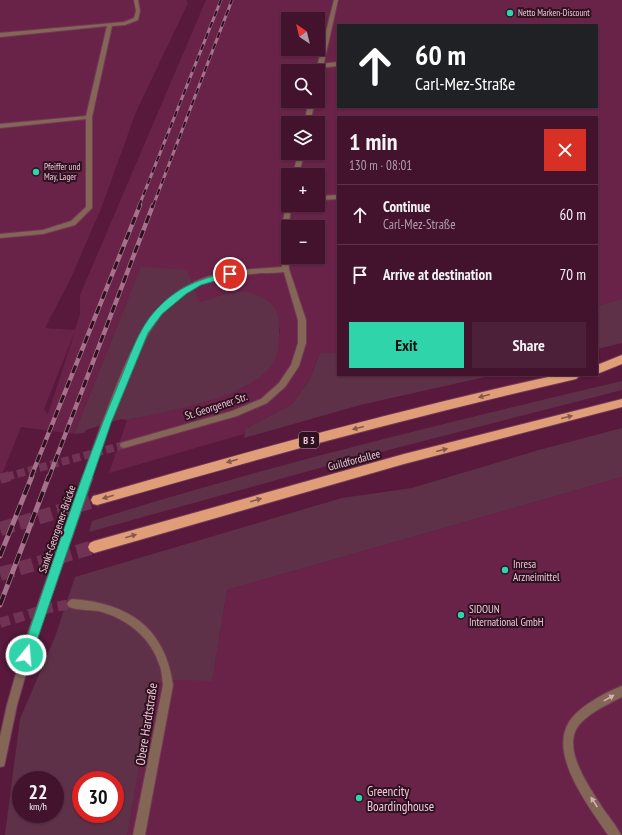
<!DOCTYPE html>
<meta charset="utf-8">
<style>
:root{--surface:#43132d;--page:#4d2039;--text:#f1f3f6;--muted:#af9eaa;--line:#5b3249;--accent:#2fd4aa}
body{margin:0;font-family:"PT Sans Narrow",sans-serif;background:var(--page);color:var(--text);height:100vh;display:flex;flex-direction:column;font-size:15px;white-space:nowrap}
*{box-sizing:border-box;margin:0}
p{font-size:13px;color:var(--muted)}
.icon{flex:none;width:22px;height:22px;fill:none;stroke:currentColor;stroke-width:2;stroke-linecap:round;stroke-linejoin:round}
.map{position:relative;flex:1;overflow:hidden}
.panel{position:absolute;left:337px;top:116px;width:261px;height:260px;display:flex;flex-direction:column;background:var(--surface);border-radius:0px;box-shadow:0 1px 3px #0004,0 0 0 1px var(--line)}
.panel>*{flex:none}
.banner{position:absolute;left:337px;top:24px;width:261px;height:84px;border-radius:0px;box-shadow:0 1px 3px #0004,0 0 0 1px var(--line);background:#202124;color:#fff;overflow:hidden}
.needle{width:26px;rotate:325deg}
.controls{position:absolute;left:281px;top:12px;display:grid;gap:8px}
.controls a{display:grid;place-items:center;width:44px;height:44px;border-radius:0px;background:var(--surface);box-shadow:0 1px 3px #0004,0 0 0 1px var(--line);font-size:20px}
.speed{position:absolute;left:12px;top:771px;display:flex;gap:8px;font-size:20px;font-weight:700;text-align:center}
.speed>*{display:grid;place-content:center;width:52px;height:52px;border-radius:50%;background:var(--surface);box-shadow:0 1px 3px #0004,0 0 0 1px var(--line);line-height:1}
.speed small{font-size:10px;font-weight:400}
.speed .limit{border:6px solid #d22;background:#fff;color:#111}
.pin{position:absolute;display:grid;place-items:center;width:34px;height:34px;color:#fff;margin:-17px;border:2px solid #fff;border-radius:50%;box-shadow:0 1px 4px #0007}
.me{position:absolute;width:44px;margin:-22px;rotate:17deg;stroke-linejoin:round;filter:drop-shadow(0 0 3px #0008)}
.turn{display:flex;align-items:center;gap:14px;height:84px;padding:0 12px;font-size:18px}
.turn .icon{width:52px;height:52px;stroke-width:2.5}
.turn b{display:block;font-size:28px;line-height:34px}
.round{display:grid;place-items:center;flex:none;width:42px;height:42px;border-radius:0px;background:var(--page)}
.head{display:flex;align-items:center;justify-content:space-between;height:68px;padding:0 12px}
h1{font-size:24px;font-weight:600;line-height:30px}
.action{display:flex;gap:8px;margin-top:auto;padding:8px 12px}
.action a{flex:1;height:46px;border-radius:0px;background:var(--accent);color:#111;font-size:16px;font-weight:600;line-height:46px;text-align:center}
.action a+a{background:var(--page);color:var(--text)}
ul{padding:0;list-style:none}
li{display:flex;align-items:center;gap:12px;height:60px;padding:0 12px;border-top:1px solid var(--line)}
li div{flex:1}
li b{display:block;font-size:15px}
li em{font-style:normal}
.map>svg:first-child{display:block}
.built{fill:#692349;fill-rule:evenodd}
.green{fill:#5f3148;fill-rule:evenodd}
.lines{fill:none;stroke-linecap:round;stroke-linejoin:round}
.minor-tunnel{stroke:#703354;stroke-width:10;stroke-dasharray:10 5;stroke-linecap:butt}
.tertiary-tunnel-far1{stroke:#703354;stroke-width:8;stroke-dasharray:8 3.5;stroke-linecap:butt}
.tertiary-tunnel{stroke:#703354;stroke-width:10;stroke-dasharray:10 5;stroke-linecap:butt}
.trunk-tunnel{stroke:#703354;stroke-width:14;stroke-dasharray:14 6;stroke-linecap:butt}
.service-casing{stroke:#743858;stroke-width:2}
.minor-casing{stroke:#743858;stroke-width:2}
.tertiary-casing{stroke:#743858;stroke-width:2}
.trunk-casing{stroke:#743858;stroke-width:2}
.service{fill:#836656;fill-rule:evenodd}
.minor{fill:#836656;fill-rule:evenodd}
.tertiary{fill:#836656;fill-rule:evenodd}
.trunk{fill:#df9e78;fill-rule:evenodd}
.rail-far2-casing{stroke:#a5718c;stroke-width:3}
.rail-far1-casing{stroke:#a5718c;stroke-width:4.5}
.rail-casing{stroke:#a5718c;stroke-width:5}
.rail-far2{stroke:#2e1220;stroke-width:2;stroke-dasharray:6;stroke-linecap:butt}
.rail-far1{stroke:#2e1220;stroke-width:3;stroke-dasharray:8;stroke-linecap:butt}
.rail{stroke:#2e1220;stroke-width:3.5;stroke-dasharray:11;stroke-linecap:butt}
.minor-bridge-far1-casing{stroke:#743858;stroke-width:10;stroke-linecap:butt}
.minor-bridge-casing{stroke:#743858;stroke-width:12;stroke-linecap:butt}
.minor-bridge-far1{stroke:#836656;stroke-width:8}
.minor-bridge{stroke:#836656;stroke-width:10}
.oneway{fill:#86584c}
.oneway2{fill:#d4afb8}
.route{fill:#2fd4aa;stroke:#1f8a6e}
.poi-dot{fill:#2fd4aa;stroke:#2e1220;stroke-width:1.5}
.labels{text-anchor:middle;stroke-width:4;stroke-linejoin:round;paint-order:stroke}
.far-poi-label{font-size:9px;fill:#efc7d9;stroke:#2e1220;text-anchor:start}
.shield{fill:#2e1220;stroke:#b591a2;stroke-width:1}
.shield-label{font-size:10px;font-weight:bold;fill:#efc7d9}
.street-label{font-size:11px;fill:#efc7d9;stroke:#2e1220}
.poi-label{font-size:11px;fill:#efc7d9;stroke:#2e1220;text-anchor:start}
.near-street-label{font-size:13px;fill:#efc7d9;stroke:#2e1220}
.near-poi-label{font-size:13px;fill:#efc7d9;stroke:#2e1220;text-anchor:start}
</style>
<div class="map">
<svg width="622" height="835" viewBox="0 0 622 835">
<rect width="100%" height="100%" fill="#59193c"/>
<g class="built">
<path d="M 0,0 L 186,0 L 188,3 L 136,112 L 102,206 L 71,278 L 45,328 L 75,330 L 80,314 L 80,295 L 206,0 L 622,0 L 622,299 L 597,306 L 597,117 L 338,117 L 338,353 L 320,353 L 309,381 L 292,404 L 245,429 L 244,434 L 109,473 L 127,420 L 199,404 L 245,387 L 263,374 L 275,358 L 280,330 L 266,300 L 246,292 L 232,292 L 199,302 L 127,302 L 74,434 L 21,427 L 0,479 ZM 288,19 L 318,19 L 318,49 L 288,49 ZM 338,25 L 597,25 L 597,107 L 338,107 ZM 288,71 L 318,71 L 318,101 L 288,101 ZM 288,123 L 318,123 L 318,153 L 288,153 ZM 288,175 L 318,175 L 318,205 L 288,205 ZM 288,227 L 318,227 L 318,257 L 288,257 ZM 75,331 L 48,414 L 44,409 Z"/>
<polygon points="622,477 622,835 127,835 151,704 150,684 180,680 212,680 227,590"/>
</g>
<g class="green">
<path d="M 141,267 L 187,270 L 199,302 C 214,298 231,290 246,292 C 255,293 270,300 275,308 C 281,318 280,349 275,359 C 273,364 268,370 264,373 C 238,400 164,412 127,420 L 121,419 L 86,430 L 84,433 L 74,434 Z"/>
<polygon points="622,299 622,343 597,349 597,306"/>
<polygon points="320,353 338,353 338,375 494,375 360,405 244,438 245,429 292,404 309,381"/>
<path d="M 622,381 L 622,390 L 334,464 L 89,532 L 92,521 C 266,466 445,423 622,381 Z"/>
<path d="M 622,428 L 622,477 L 227,590 L 212,681 L 180,680 L 150,684 L 151,704 L 127,835 L 5,835 L 20,719 L 55,637 L 75,577 L 342,498 L 412,488 L 539,450 ZM 21,780 L 55,780 L 55,814 L 21,814 ZM 81,780 L 115,780 L 115,814 L 81,814 Z"/>
</g>
<g class="lines">
<polyline class="minor-tunnel" points="0,623 49,608 72,604"/>
<polyline class="tertiary-tunnel-far1" points="6,477 124,445"/>
<polyline class="tertiary-tunnel" points="0,479 10,476"/>
<g class="trunk-tunnel">
<polyline points="0,529 97,500"/>
<polyline points="0,574 94,547"/>
</g>
<g class="service-casing">
<g id="service">
<polygon points="134,0 138,0 140,11 138,20 125,25 112,26 92,117 92,208 75,225 43,234 0,238 0,234 43,230 71,221 86,207 86,119 0,128 0,124 86,116 107,26 0,37 0,33 124,22 134,18 136,11"/>
<polygon points="338,62 338,66 320,68 317,66 320,64"/>
<polygon points="338,195 338,199 318,200 318,196"/>
<path d="M 622,686 L 622,697 C 608,704 585,715 577,728 C 563,751 590,788 602,807 C 608,816 616,825 621,835 L 608,835 C 590,808 548,755 569,722 C 578,707 606,692 622,686 Z"/>
</g>
</g>
<g class="minor-casing">
<g id="minor">
<polygon points="334,0 338,0 321,76 318,78 318,71 316,71"/>
<polygon points="309,101 315,101 310,123 304,123"/>
<polygon points="298,153 304,153 299,175 293,175"/>
<path d="M 288,203 L 288,205 L 292,205 L 287,232 L 289,269 L 288,271 C 280,273 270,273 261,273 C 245,275 229,276 213,280 C 147,297 134,373 109,425 L 103,425 L 102,423 C 124,368 144,297 207,277 C 231,269 257,269 282,267 L 281,232 L 286,205 Z"/>
<path d="M 72,599 C 128,603 165,627 173,685 L 145,835 L 133,835 L 163,685 C 162,678 162,670 159,664 C 151,638 127,619 102,612 C 91,609 79,611 69,607 L 67,604 L 69,601 Z"/>
<polygon points="30,637 33,639 35,642 17,705 5,762 4,766 0,767 0,737 7,705 25,642 27,639"/>
</g>
</g>
<g class="tertiary-casing">
<polygon id="tertiary" points="284,267 288,267 289,269 306,320 306,343 299,366 285,387 267,403 237,416 124,448 121,447 120,445 121,443 124,442 232,411 261,399 279,383 291,365 298,343 298,320 283,269"/>
</g>
<g class="trunk-casing">
<g id="trunk">
<polygon points="622,355 622,364 597,374 597,365"/>
<path d="M 557,375 L 581,375 L 576,379 C 415,416 256,459 97,505 L 93,504 L 91,500 L 93,496 L 97,495 C 249,451 402,409 557,375 Z"/>
<polygon points="622,399 622,407 404,464 94,553 90,551 88,547 90,543 94,541 404,454"/>
</g>
</g>
<use href="#service" class="service"/>
<use href="#minor" class="minor"/>
<use href="#tertiary" class="tertiary"/>
<use href="#trunk" class="trunk"/>
<g class="rail-far2-casing">
<g id="rail-far2">
<polyline points="139,206 221,0"/>
<polyline points="153,206 232,0"/>
</g>
</g>
<g class="rail-far1-casing">
<g id="rail-far1">
<polyline points="31,477 140,205"/>
<polyline points="49,477 153,205"/>
</g>
</g>
<g class="rail-casing">
<g id="rail">
<polyline points="0,556 32,476"/>
<polyline points="0,605 49,476"/>
</g>
</g>
<use href="#rail-far2" class="rail-far2"/>
<use href="#rail-far1" class="rail-far1"/>
<use href="#rail" class="rail"/>
<g class="minor-bridge-far1-casing">
<polyline id="minor-bridge-far1" points="87,477 106,423"/>
</g>
<g class="minor-bridge-casing">
<polyline id="minor-bridge" points="30,642 88,476"/>
</g>
<use href="#minor-bridge-far1" class="minor-bridge-far1"/>
<use href="#minor-bridge" class="minor-bridge"/>
</g>
<defs><path id="oneway-solid" d="M-6-.8H1V-3.2L6.5 0L1 3.2V.8H-6Z"/></defs>
<g class="oneway">
<use href="#oneway-solid" transform="translate(484 396) rotate(166)"/>
<use href="#oneway-solid" transform="translate(567 417) rotate(-14)"/>
<use href="#oneway-solid" transform="translate(358 428) rotate(166)"/>
<use href="#oneway-solid" transform="translate(442 450) rotate(-14)"/>
<use href="#oneway-solid" transform="translate(232 461) rotate(164)"/>
<use href="#oneway-solid" transform="translate(108 497) rotate(164)"/>
<use href="#oneway-solid" transform="translate(256 500) rotate(-16)"/>
<use href="#oneway-solid" transform="translate(131 536) rotate(-16)"/>
</g>
<g class="oneway2">
<use href="#oneway-solid" transform="translate(609 698) rotate(-29)"/>
<use href="#oneway-solid" transform="translate(594 802) rotate(-123)"/>
</g>
<path class="route" d="M 230,272 L 232,272 L 232,276 L 201,285 L 186,294 L 162,314 L 148,333 L 111,423 L 32,655 L 30,659 L 26,661 L 23,659 L 21,655 C 52,565 81,473 118,385 C 129,360 137,330 156,310 C 178,286 200,279 230,272 Z"/>
<g class="poi-dot">
<circle cx="510" cy="13" r="4"/>
<circle cx="36" cy="172" r="4"/>
<circle cx="505" cy="570" r="4"/>
<circle cx="461" cy="615" r="4"/>
<circle cx="359" cy="798" r="4"/>
</g>
<g class="labels">
<g class="far-poi-label">
<text x="518" y="16">Netto Marken-Discount</text>
<text x="44" y="170">Pfeiffer und<tspan x="44" dy="10">May, Lager</tspan></text>
</g>
<rect class="shield" x="299" y="432" width="20" height="16" rx="3"/>
<g class="shield-label">
<text x="309" y="444">B 3</text>
</g>
<g class="street-label">
<text transform="translate(216 406) rotate(-18)" y="4">St. Georgener Str.</text>
<text transform="translate(354 460) rotate(-15)" y="4">Guildfordallee</text>
<text transform="translate(57 529) rotate(-71)" y="4">Sankt-Georgener-Brücke</text>
</g>
<g class="poi-label">
<text x="513" y="568">Inresa<tspan x="513" dy="13">Arzneimittel</tspan></text>
<text x="469" y="613">SIDOUN<tspan x="469" dy="13">International GmbH</tspan></text>
</g>
<g class="near-street-label">
<text transform="translate(146 724) rotate(-81)" y="5">Obere Hardtstraße</text>
</g>
<g class="near-poi-label">
<text x="367" y="796">Greencity<tspan x="367" dy="15">Boardinghouse</tspan></text>
</g>
</g>
</svg>
<div class="controls">
<a><svg class="needle" viewBox="-14 -14 28 28"><path d="M0-13l5 13h-10z" fill="#e53935"/><path d="M0 13l5-13h-10z" fill="#af9eaa"/></svg></a>
<a><svg class="icon" aria-label="search" viewBox="0 0 24 24"><circle cx="10" cy="10" r="6"/><path d="M15 15l6 6"/></svg></a>
<a><svg class="icon" aria-label="layers" viewBox="0 0 24 24"><path d="M12 4l9 5-9 5-9-5zM3 14l9 5 9-5"/></svg></a>
<a>+</a>
<a>−</a>
</div>
<div class="speed"><div>22<small>km/h</small></div><div class="limit">30</div></div>
<div class="pin" style="left:230px;top:274px;background:#d93025"><svg class="icon" aria-label="arrive" viewBox="0 0 24 24"><path d="M6 21V4h12l-3 4 3 4H6"/></svg></div>
<svg class="me" style="left:26px;top:655px" viewBox="-20 -20 40 40"><circle r="17" fill="#2fd4aa" stroke="#fff" stroke-width="3"/><path d="M0-11L8 9 0 5-8 9z" fill="#fff"/></svg>
<div class="banner">
<div class="turn"><svg class="icon" aria-label="ahead" viewBox="0 0 24 24"><path d="M12 20V5M6 11l6-6 6 6"/></svg><div><b>60 m</b>Carl-Mez-Straße</div></div>
</div>
<section class="panel">
<div class="head"><div><h1>1 min</h1><p>130 m · 08:01</p></div><a class="round" style="background:#d93025;color:#fff"><svg class="icon" aria-label="close" viewBox="0 0 24 24"><path d="M6 6l12 12M18 6L6 18"/></svg></a></div>
<ul>
<li><svg class="icon" aria-label="ahead" viewBox="0 0 24 24"><path d="M12 20V5M6 11l6-6 6 6"/></svg><div><b>Continue</b><p>Carl-Mez-Straße</p></div><em>60 m</em></li>
<li><svg class="icon" aria-label="arrive" viewBox="0 0 24 24"><path d="M6 21V4h12l-3 4 3 4H6"/></svg><div><b>Arrive at destination</b></div><em>70 m</em></li>
</ul>
<div class="action"><a>Exit</a><a>Share</a></div>
</section>
</div>
